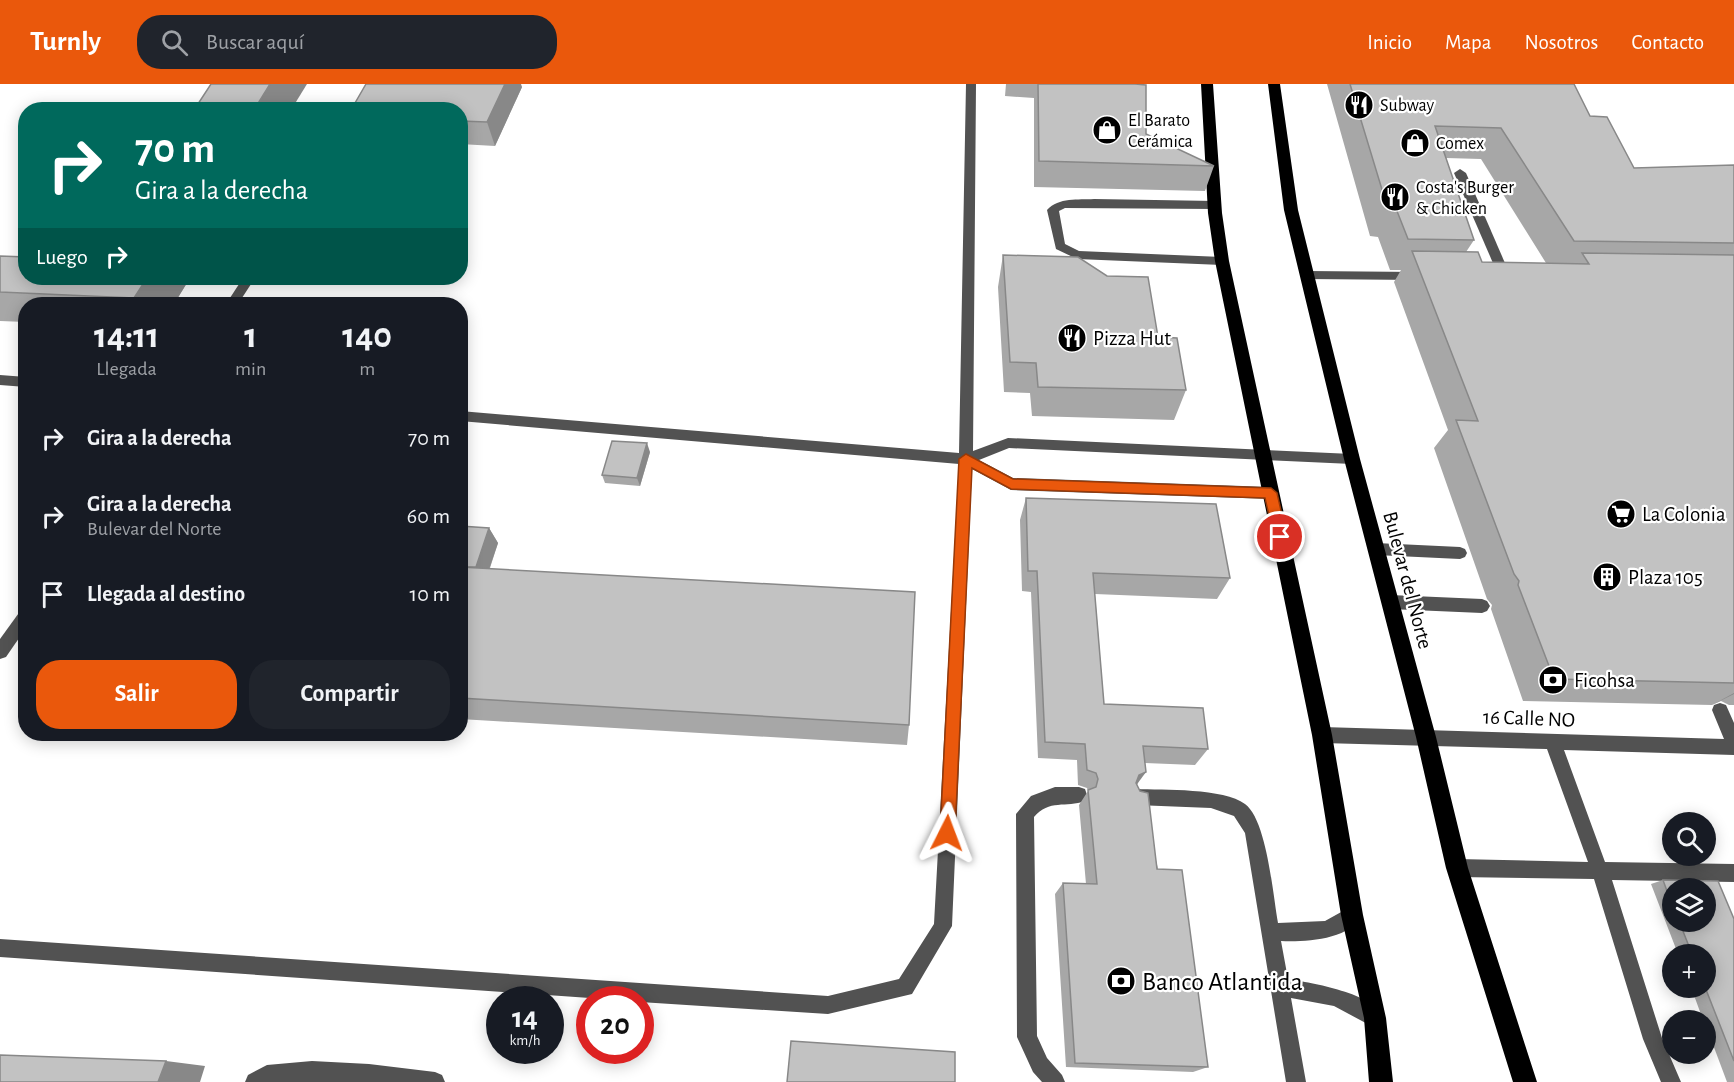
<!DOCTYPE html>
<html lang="es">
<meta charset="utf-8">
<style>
:root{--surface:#171b24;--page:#20242c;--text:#f1f3f6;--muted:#9ea1a6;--accent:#ea580c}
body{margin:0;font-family:"Alegreya Sans",sans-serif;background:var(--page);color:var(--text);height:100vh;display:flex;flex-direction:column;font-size:22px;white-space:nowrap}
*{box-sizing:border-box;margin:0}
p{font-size:20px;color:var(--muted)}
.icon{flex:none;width:33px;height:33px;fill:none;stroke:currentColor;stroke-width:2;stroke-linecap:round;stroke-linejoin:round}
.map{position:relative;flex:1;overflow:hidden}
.sheet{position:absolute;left:18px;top:213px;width:450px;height:444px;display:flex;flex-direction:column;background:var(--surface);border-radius:24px;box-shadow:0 3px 15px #0003}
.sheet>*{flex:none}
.hud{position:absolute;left:18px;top:18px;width:450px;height:183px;border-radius:24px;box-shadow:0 3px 15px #0003;background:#00695c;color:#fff;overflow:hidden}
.buttons{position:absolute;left:1662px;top:728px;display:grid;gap:12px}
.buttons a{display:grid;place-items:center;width:54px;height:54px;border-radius:50%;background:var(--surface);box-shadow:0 3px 15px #0003;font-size:30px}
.speed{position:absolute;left:486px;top:902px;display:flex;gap:12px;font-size:30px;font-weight:700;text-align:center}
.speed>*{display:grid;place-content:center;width:78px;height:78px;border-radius:50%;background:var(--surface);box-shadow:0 3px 15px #0003;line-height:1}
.speed small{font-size:15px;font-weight:400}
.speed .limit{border:9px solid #d22;background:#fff;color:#111}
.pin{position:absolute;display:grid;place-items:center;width:51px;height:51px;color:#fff;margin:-26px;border:3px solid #fff;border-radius:50%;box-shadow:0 2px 6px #0007}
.me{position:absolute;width:66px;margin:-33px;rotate:3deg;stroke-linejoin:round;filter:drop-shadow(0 0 4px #0008)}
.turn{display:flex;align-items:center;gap:21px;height:126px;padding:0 18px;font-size:27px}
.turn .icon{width:78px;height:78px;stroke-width:2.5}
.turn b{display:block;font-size:42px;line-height:51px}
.then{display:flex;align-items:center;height:57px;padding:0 18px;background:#0003;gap:12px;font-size:22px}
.eta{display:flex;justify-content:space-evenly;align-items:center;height:102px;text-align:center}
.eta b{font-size:36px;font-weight:700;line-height:42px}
.primary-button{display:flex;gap:12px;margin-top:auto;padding:12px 18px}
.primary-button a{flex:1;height:69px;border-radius:24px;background:var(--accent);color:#fff;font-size:24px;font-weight:700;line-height:69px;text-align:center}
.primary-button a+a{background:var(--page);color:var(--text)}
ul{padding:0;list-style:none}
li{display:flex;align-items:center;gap:18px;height:78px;padding:0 18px}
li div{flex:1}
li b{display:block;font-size:22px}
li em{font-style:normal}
header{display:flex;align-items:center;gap:36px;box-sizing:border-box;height:84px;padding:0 30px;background:var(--accent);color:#fff}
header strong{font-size:28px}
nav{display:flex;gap:33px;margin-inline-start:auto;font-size:21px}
.search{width:420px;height:54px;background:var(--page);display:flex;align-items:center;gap:15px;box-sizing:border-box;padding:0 21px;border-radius:24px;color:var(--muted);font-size:22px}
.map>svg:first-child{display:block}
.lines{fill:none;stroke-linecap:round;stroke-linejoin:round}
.minor{fill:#525252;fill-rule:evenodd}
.highway{fill:#000;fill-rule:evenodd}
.wall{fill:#a7a7a7;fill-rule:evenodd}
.shaded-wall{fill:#888}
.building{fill:#c2c2c2;stroke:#888;stroke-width:1.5}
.route{fill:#ea580c;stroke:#983908;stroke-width:1.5}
.labels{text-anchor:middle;stroke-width:4.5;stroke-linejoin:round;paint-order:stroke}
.far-poi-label{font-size:18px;fill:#000;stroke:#fff;text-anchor:start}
.poi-label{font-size:21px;fill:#000;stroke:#fff;text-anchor:start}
.street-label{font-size:21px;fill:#000;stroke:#fff}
.near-poi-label{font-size:26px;fill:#000;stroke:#fff;text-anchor:start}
</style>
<header>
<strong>Turnly</strong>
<div class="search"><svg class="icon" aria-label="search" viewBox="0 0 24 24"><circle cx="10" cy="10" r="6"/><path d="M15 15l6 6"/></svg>Buscar aquí</div>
<nav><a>Inicio</a><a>Mapa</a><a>Nosotros</a><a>Contacto</a></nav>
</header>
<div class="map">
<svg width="1734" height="998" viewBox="0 0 1734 998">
<rect width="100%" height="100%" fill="#fff"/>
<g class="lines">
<g class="minor">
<polygon points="966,0 976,0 973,367 1008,354 1352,370 1359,375 1352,380 1009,364 979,376 1013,394 1271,403 1276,405 1278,409 1276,413 1271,415 1011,406 972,385 952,842 912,910 828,930 640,918 640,915 604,915 0,873 0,855 828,912 899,895 934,840 959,380 460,337 460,327 959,369"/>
<polygon points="1460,85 1466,89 1511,193 1509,196 1501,196 1499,193 1454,89"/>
<path d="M 1094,115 L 1215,117 L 1221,121 L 1215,125 L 1065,124 L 1059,127 L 1065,160 L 1079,167 L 1222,173 L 1228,177 L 1222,181 L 1077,175 L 1056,165 L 1047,126 C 1059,113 1078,116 1094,115 Z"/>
<polygon points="1307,187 1418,188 1424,192 1418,196 1307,195 1301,191"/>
<polygon points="243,194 255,194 238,220 226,220"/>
<polygon points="0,291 26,293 26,303 0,301"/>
<polygon points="1376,459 1460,463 1465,465 1467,469 1465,473 1460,475 1376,471 1371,469 1369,465 1371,461"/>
<polygon points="1390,511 1482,515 1487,517 1490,522 1487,527 1482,529 1390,525 1385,523 1382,518 1385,513"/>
<polygon points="26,524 26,544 6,573 0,575 0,555 21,526"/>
<polygon points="1720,619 1726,621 1734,639 1734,671 1564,666 1605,778 1734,780 1734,798 1612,796 1662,954 1681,998 1661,998 1643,955 1594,795 1457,793 1451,790 1448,784 1451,778 1457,775 1588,778 1547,665 1322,659 1316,656 1314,651 1316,646 1322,643 1724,655 1712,626 1714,621"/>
<path d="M 1055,703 L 1079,703 L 1085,705 L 1087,711 L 1085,717 C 1066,724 1049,715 1034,733 L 1037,952 L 1047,974 L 1062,991 L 1065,998 L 1042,998 L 1033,988 L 1017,953 L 1016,730 L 1031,712 Z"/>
<path d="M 1136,705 C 1163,706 1224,704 1245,720 C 1267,736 1273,812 1278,839 L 1325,837 L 1352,822 L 1358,825 L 1361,831 C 1351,856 1305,858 1281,857 L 1288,895 C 1312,899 1374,909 1385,934 L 1382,941 L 1375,944 L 1334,922 L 1291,914 L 1306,998 L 1286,998 L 1245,749 L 1234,732 L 1211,724 L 1136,721 L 1130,719 L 1127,713 L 1130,707 Z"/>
<polygon points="312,977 369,980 435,988 442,991 445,998 245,998 248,991 267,981"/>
</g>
<g class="highway">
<polygon points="1201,0 1213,0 1222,129 1229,177 1332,651 1363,831 1386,934 1393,998 1369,998 1364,934 1341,831 1312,651 1215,177 1208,129"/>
<polygon points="1268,0 1280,0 1298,126 1360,375 1436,653 1468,784 1537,998 1513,998 1446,784 1416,653 1344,375 1284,126"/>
</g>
</g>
<g class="wall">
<polygon points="1006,0 1135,0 1146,50 1214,82 1205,107 1034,103 1034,14 1005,12"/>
<path d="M 1327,0 L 1574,0 L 1590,32 L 1634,84 L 1734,81 L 1734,621 L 1729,621 L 1721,617 L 1712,621 L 1523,617 L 1491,525 L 1492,521 L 1487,515 L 1434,364 L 1448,346 L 1394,198 L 1401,186 L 1390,186 L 1378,153 L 1370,152 ZM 1446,74 L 1481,75 L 1546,179 L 1482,178 L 1466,168 L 1474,156 Z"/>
<polygon points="522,3 495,62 460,60 460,26"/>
<polygon points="1003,171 1158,253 1186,306 1174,336 1032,332 1030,309 1004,308 998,203"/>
<polygon points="0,172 26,194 190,194 174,220 26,220 26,238 0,237"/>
<polygon points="650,368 640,402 605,399 602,391"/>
<polygon points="1026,414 1230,494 1217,515 1095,510 1104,620 1208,665 1195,681 1145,679 1137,701 1208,983 1193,988 1066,983 1055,810 1063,799 1086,800 1079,721 1088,707 1087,704 1078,701 1077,676 1038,674 1031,508 1022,507 1020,436"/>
<polygon points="460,442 489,444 498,459 490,484 909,641 907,661 460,635"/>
<path d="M 1663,796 L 1734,835 L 1734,998 L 1727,998 L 1706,942 L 1706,936 L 1703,936 L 1691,903 L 1706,903 L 1706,870 L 1678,870 L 1651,800 ZM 1672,804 L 1706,837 L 1672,837 Z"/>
</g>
<g class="shaded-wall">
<polygon points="270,0 307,0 291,26 254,26"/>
<polygon points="505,0 521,0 522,3 495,62 487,38"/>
<polygon points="147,194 190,194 174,220 140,220 134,214"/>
<polygon points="647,359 650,368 640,402 637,394"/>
<polygon points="489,444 498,459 483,503 474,489"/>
<polygon points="1734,609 1734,610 1712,621"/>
<polygon points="1146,688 1135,703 1128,706 1139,691"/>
<polygon points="166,977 205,982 200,998 158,998"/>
</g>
<g class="building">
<polygon points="211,0 270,0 254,26 194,26"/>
<polygon points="366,0 505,0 487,38 460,37 460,26 351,26"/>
<polygon points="1038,0 1135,0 1146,1 1146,50 1214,82 1039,77"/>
<polygon points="1350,0 1574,0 1590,32 1607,33 1634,84 1734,81 1734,159 1574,157 1501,44 1435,42 1474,156 1408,155 1395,122 1387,122"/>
<polygon points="1412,167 1478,168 1482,178 1589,180 1582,169 1734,171 1734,599 1554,595 1518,501 1519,497 1514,490 1456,336 1478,337"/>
<polygon points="1003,171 1078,173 1107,192 1148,193 1158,253 1177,254 1186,306 1038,303 1036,279 1010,278"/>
<polygon points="0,172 26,173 26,194 147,194 134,214 0,208"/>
<polygon points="612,357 647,359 637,394 602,391"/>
<polygon points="1026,414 1216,420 1230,494 1093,489 1104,620 1203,624 1208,665 1143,662 1146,688 1139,691 1136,699 1140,707 1148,709 1157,785 1182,786 1208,983 1075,979 1063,799 1097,800 1088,706 1096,703 1098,695 1096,689 1087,686 1085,660 1045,658 1037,487 1028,487"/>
<polygon points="460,442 489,444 476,483 460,483"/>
<polygon points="460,483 915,508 909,641 460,614"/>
<polygon points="1663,796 1718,797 1734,835 1734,977 1705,903 1706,870 1692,870 1679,837 1706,837 1706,804 1672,804 1672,821"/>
<polygon points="791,957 955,968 955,998 787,998"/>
<polygon points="0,971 166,977 158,998 0,998"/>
</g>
<polygon class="route" points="966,370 1013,395 1271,404 1277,409 1287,453 1285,457 1275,457 1265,414 1011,405 972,384 955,749 953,754 947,756 942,754 940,749 959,375"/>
<defs>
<g id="restaurant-disc" transform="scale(1.5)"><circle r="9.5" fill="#000" stroke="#fff"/><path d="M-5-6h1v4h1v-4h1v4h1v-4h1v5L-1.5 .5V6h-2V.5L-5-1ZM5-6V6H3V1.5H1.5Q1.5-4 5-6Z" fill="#fff"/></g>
<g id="shop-disc" transform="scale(1.5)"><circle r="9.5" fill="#000" stroke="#fff"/><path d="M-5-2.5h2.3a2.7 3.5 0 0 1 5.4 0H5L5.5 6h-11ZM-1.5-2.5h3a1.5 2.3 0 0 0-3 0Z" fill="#fff"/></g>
<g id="supermarket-disc" transform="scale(1.5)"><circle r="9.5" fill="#000" stroke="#fff"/><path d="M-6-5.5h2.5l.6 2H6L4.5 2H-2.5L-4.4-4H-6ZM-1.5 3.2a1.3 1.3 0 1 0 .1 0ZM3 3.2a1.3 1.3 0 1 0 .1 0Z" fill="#fff"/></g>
<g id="building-disc" transform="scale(1.5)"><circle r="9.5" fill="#000" stroke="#fff"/><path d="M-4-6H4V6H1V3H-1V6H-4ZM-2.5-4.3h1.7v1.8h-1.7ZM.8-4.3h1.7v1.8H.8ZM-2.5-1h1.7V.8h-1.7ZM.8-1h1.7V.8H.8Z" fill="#fff"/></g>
<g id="bank-disc" transform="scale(1.5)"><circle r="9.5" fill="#000" stroke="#fff"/><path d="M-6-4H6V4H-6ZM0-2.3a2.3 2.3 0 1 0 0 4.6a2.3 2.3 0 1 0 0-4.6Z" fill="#fff"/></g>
</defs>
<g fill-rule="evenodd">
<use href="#restaurant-disc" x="1359" y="21"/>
<use href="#shop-disc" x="1107" y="46"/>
<use href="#shop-disc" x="1415" y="59"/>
<use href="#restaurant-disc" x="1395" y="113"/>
<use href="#restaurant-disc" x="1072" y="254"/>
<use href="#supermarket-disc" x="1621" y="430"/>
<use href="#building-disc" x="1607" y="493"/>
<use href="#bank-disc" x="1553" y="596"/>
<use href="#bank-disc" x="1121" y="897"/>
</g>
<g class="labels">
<g class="far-poi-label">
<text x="1380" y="27">Subway</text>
<text x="1128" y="42">El Barato<tspan x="1128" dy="21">Cerámica</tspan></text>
<text x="1436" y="65">Comex</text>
<text x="1416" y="109">Costa's Burger<tspan x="1416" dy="21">&amp; Chicken</tspan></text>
</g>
<g class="poi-label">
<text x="1093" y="261">Pizza Hut</text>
<text x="1642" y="437">La Colonia</text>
<text x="1628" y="500">Plaza 105</text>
<text x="1574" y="603">Ficohsa</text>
</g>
<g class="street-label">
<text transform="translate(1408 496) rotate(75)" y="7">Bulevar del Norte</text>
<text transform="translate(1529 634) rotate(2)" y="7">16 Calle NO</text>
</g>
<g class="near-poi-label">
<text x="1142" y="906">Banco Atlantida</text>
</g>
</g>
</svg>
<div class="buttons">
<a><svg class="icon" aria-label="search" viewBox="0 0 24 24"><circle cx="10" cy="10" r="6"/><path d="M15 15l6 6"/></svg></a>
<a><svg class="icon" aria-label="layers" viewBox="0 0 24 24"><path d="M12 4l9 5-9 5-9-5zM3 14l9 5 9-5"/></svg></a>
<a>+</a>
<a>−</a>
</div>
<div class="speed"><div>14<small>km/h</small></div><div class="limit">20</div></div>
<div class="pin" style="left:1280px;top:453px;background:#d93025"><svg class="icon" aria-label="arrive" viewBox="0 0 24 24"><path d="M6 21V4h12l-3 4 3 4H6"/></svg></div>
<svg class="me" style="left:947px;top:749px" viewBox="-20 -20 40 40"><path d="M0-17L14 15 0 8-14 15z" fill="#ea580c" stroke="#fff" stroke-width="4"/></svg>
<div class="hud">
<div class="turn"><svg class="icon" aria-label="right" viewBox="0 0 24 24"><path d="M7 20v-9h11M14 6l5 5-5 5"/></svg><div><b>70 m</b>Gira a la derecha</div></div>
<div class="then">Luego<svg class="icon" aria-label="right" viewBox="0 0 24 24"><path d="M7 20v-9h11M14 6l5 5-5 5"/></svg></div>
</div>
<section class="sheet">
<div class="eta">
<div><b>14:11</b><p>Llegada</p></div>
<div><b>1</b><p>min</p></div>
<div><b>140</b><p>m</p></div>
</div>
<ul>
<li><svg class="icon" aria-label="right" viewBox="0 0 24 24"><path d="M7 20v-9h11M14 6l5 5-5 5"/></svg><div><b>Gira a la derecha</b></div><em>70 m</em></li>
<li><svg class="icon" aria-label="right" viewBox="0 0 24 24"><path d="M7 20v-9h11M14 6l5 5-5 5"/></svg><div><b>Gira a la derecha</b><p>Bulevar del Norte</p></div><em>60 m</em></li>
<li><svg class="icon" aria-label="arrive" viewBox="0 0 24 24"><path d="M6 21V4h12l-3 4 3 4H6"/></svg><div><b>Llegada al destino</b></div><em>10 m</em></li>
</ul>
<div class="primary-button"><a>Salir</a><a>Compartir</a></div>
</section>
</div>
